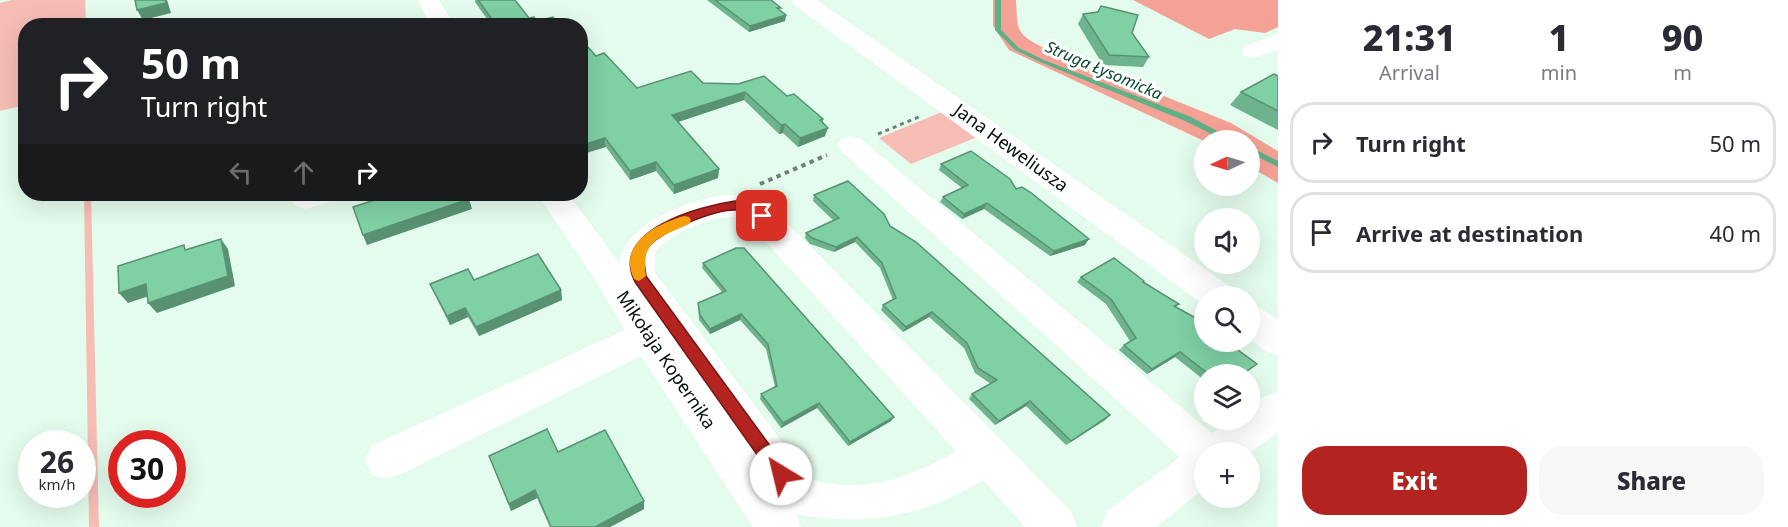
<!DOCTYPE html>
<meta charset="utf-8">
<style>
:root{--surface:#fff;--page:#f7f7f7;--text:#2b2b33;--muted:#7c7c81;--line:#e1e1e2;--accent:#b3231f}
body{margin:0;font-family:"Noto Sans",sans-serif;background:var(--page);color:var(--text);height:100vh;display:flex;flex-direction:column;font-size:22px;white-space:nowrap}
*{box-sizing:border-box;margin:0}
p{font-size:20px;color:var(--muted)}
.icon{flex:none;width:33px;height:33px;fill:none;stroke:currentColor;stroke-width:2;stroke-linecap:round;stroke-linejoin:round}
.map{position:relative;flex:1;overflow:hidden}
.sheet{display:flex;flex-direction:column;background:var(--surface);width:510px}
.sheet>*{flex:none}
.hud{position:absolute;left:18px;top:18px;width:570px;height:183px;border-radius:24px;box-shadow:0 6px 24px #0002;background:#202124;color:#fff;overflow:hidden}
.needle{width:39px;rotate:266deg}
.tools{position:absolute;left:1194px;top:130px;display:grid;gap:12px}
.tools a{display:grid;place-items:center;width:66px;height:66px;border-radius:50%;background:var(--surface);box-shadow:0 6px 24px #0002;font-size:30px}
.speed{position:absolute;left:18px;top:430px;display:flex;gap:12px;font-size:30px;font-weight:700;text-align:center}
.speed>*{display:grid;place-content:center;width:78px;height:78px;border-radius:50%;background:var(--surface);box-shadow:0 6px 24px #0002;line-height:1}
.speed small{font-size:15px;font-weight:400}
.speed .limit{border:9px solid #d22;background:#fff;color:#111}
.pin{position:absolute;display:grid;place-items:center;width:51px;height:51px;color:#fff;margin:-26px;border-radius:12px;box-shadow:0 3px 9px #0006}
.me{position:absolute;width:66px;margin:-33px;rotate:324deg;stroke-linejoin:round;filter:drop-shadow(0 0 4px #0008)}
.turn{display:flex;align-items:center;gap:21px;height:126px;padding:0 24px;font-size:27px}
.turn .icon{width:78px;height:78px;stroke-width:2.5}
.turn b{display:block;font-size:42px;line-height:51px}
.lanes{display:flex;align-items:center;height:57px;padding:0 24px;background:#0003;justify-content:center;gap:30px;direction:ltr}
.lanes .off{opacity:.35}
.eta{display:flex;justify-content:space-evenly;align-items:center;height:102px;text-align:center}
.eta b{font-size:36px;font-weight:800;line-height:42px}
.button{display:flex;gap:12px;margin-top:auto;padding:12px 24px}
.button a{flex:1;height:69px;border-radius:24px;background:var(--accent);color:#fff;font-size:24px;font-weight:800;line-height:69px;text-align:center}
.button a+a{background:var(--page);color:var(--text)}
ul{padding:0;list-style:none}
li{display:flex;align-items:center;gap:18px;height:81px;margin:0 12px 9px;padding:0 12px;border:3px solid var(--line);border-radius:24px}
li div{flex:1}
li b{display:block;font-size:22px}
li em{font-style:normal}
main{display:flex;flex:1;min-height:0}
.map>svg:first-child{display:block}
.green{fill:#f6bdb5}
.forest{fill:#f5a296}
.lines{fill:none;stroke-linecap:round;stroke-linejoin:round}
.stream{fill:#60b086;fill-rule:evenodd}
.path-far1{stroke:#718177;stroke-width:3;stroke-dasharray:4 4;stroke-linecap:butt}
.path{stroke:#718177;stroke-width:4;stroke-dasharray:4.5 4.5;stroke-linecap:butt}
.minor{fill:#fff;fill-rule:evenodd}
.wall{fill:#6db38d}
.shaded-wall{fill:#599273}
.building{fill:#7fd0a4;stroke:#599273;stroke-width:1.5}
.route{fill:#b3231f;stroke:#741714;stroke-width:1.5}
.slow{fill:#f59e0b}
.labels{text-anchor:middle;stroke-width:6;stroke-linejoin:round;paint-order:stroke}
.far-water-label{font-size:16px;font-style:italic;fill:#03472c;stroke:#fff}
.street-label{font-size:18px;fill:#060e09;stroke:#fff}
</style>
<main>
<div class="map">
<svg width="1278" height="527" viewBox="0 0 1278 527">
<rect width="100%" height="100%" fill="#e4fced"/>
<g class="green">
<polygon points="12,0 85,0 86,25 26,26 25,105 0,111 0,3"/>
<polygon points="944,111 980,136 911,164 879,138"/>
<polygon points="84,194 91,194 99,527 89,527"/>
</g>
<g class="forest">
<path d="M 993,0 L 1016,0 C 1018,28 1014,32 1040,46 L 1231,123 L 1278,151 L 1278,183 L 1250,167 L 1250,141 L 1204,141 L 1009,50 L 993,26 Z"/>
<polygon points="1133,0 1278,0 1278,27 1265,33 1235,29 1209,39"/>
</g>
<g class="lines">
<g class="stream">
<polygon points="995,0 1001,0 1001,30 1019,48 1044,60 1191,117 1236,141 1226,141 1185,121 1040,62 1015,50 995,30"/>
<polygon points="1250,147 1278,161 1278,167 1250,153"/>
</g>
<polyline class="path-far1" points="878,134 921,116"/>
<polyline class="path" points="760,184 827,155"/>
<g class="minor">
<polygon points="417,0 439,0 455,26 432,26"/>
<polygon points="791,0 817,0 1231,287 1236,297 1204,297 1204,305 794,5"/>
<polygon points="1278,34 1278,50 1254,58 1245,56 1242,51 1245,46"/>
<polygon points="851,136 861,139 1212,433 1231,420 1250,420 1250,407 1264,397 1278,392 1278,432 1250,453 1204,453 1204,488 1157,527 1101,527 1107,511 1180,457 841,151 837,145 841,139"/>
<polygon points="294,194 337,194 333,201 306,209 295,205 291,198"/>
<path d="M 537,194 L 568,194 L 620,264 C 621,224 693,198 727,195 C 741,194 755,199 768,204 L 1071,511 L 1077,527 L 1025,527 L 983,480 C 924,517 863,527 796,514 L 801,527 L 753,527 L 641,356 L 401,474 L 386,479 L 371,474 L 365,460 L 371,446 L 625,330 L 592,275 ZM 733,217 L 746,220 L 956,451 C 912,477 859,497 809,478 L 655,273 L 655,252 C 672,233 708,217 733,217 Z"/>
<polygon points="1250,305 1262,309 1278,320 1278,355 1265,351 1250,338"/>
</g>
</g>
<g class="wall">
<polygon points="475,0 515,0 529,18 537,21 561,26 492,26 475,2"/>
<polygon points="707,0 771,0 780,11 786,15 785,21 749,32"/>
<polygon points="1101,6 1132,33 1149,57 1143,67 1103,65 1078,24 1083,14 1097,12"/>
<polygon points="596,56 637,88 703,83 787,96 823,119 823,123 825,136 798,147 783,133 779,134 744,100 678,122 719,169 718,178 674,194 656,171 630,180 606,147"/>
<polygon points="1278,76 1278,130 1230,105 1241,92"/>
<polygon points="941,164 1085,245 1050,256 984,209 962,219 940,202 943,197 962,188 939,170"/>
<polygon points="814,195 890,226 1110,415 1105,420 1066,445 1026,406 995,425 969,399 972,394 991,384 975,373 964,348 929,317 903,332 881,310 883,305 893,300 880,268 855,242 834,252 810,244 805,238 806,233 834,221 813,201"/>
<polygon points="703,263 894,417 891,421 848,446 817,408 781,428 760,399 761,394 775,387 766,349 740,320 710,334 699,320 698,308 698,303 722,292 702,268"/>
<polygon points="1081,277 1143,282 1179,304 1176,307 1251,369 1242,375 1204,375 1204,380 1175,357 1147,374 1119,350 1124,345 1130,341 1106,304 1077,282"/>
<polygon points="474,280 561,290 562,300 479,336 468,317 450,325 434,293 430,284"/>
<polygon points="558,452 644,509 610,527 550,527 537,498 511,511 492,464"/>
</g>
<g class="shaded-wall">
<polygon points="165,0 167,0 171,13 143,20 137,10"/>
<polygon points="786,15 785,21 749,32 750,26"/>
<polygon points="745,92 744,100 672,124 672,115"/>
<polygon points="785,124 783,133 779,134 781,125"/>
<polygon points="828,128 825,136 798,147 800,138"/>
<polygon points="605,138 606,147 580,155 580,146"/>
<polygon points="656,162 656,171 630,180 630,171"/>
<polygon points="719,169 718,178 674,194 674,185"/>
<polygon points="469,199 472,209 367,245 363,235"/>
<polygon points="987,203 984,209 962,219 964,214"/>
<polygon points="857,237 855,242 834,252 836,247"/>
<polygon points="221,239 228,249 235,286 157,313 148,303"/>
<polygon points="1089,239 1085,245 1050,256 1054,251"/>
<polygon points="146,284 155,294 128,303 119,293"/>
<polygon points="561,290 562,300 479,336 476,327"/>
<polygon points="465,308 468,317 450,325 447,316"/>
<polygon points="932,312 929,317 903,332 906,327"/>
<polygon points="741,314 740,320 710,334 710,329"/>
<polygon points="1180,352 1175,357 1147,374 1152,369"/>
<polygon points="1030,401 1026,406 995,425 999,421"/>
<polygon points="819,403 817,408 781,428 783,423"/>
<polygon points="1110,415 1105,420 1066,445 1071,441"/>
<polygon points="894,417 891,421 848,446 850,442"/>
<polygon points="535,490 537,498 511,511 509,504"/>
<polygon points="644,501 644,509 610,527 595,527"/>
</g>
<g class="building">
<polygon points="135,0 165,0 166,3 137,10"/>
<polygon points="478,0 515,0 529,18 534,17 537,21 553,17 561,26 497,26"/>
<polygon points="715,0 771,0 781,8 777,8 786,15 750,26"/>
<polygon points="1101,6 1138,15 1132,33 1149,57 1109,55 1083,14 1098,12"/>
<polygon points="586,45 596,56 604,53 637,88 691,71 703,83 738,84 764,76 787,96 794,94 823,119 820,120 828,128 800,138 785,124 781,125 745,92 672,115 719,169 674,185 656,162 630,171 605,138 580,146 580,47"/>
<polygon points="1274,74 1278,76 1278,111 1241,92"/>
<polygon points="971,151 1010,179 1016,189 1022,187 1030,192 1089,239 1054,251 987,203 964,214 943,197 968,185 941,164"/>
<polygon points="848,181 884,214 890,226 916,242 1110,415 1071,441 1030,401 999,421 972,394 997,380 978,368 967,343 932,312 906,327 883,305 896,298 882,263 857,237 836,247 812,238 806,233 839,218 814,195"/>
<polygon points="386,194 466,194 469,199 363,235 353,207 387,196"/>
<polygon points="221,239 228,276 148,303 146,284 119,293 118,266 184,245 185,250"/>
<polygon points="736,248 744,248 894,417 850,442 819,403 783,423 761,394 777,386 768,344 741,314 710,329 700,315 698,303 726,291 703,263"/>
<polygon points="538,254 561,290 476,327 465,308 447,316 430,284 468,269 474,280"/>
<polygon points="1114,258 1144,281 1143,282 1179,304 1174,306 1194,317 1204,325 1204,342 1227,342 1257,364 1241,375 1210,375 1180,352 1152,369 1124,345 1136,338 1111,299 1081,277"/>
<polygon points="547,429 558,452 605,430 644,501 595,527 551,527 535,490 509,504 489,456"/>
</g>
<path class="route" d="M 735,201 L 756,207 L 768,216 L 762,220 C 753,217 746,211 736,210 C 716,209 657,232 647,249 C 642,258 645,267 646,276 L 787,469 L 790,474 L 787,480 L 781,483 L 775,480 L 635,282 C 609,230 700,206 735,201 Z"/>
<path class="slow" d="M 684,216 L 689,217 L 691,220 L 689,224 C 661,237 640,240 646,276 L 639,281 L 634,279 C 617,244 656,224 684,216 Z"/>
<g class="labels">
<g class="far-water-label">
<text transform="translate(1104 70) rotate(23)" y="6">Struga Łysomicka</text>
</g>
<g class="street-label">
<text transform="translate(1011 148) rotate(36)" y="6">Jana Heweliusza</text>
<text transform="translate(666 360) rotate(56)" y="6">Mikołaja Kopernika</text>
</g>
</g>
</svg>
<div class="tools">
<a><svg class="needle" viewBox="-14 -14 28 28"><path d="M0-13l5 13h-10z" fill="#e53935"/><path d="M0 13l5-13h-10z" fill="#7c7c81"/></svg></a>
<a><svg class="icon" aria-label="sound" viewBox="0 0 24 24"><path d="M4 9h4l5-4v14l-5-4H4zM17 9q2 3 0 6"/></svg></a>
<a><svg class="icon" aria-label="search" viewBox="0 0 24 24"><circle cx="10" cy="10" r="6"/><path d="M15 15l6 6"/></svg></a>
<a><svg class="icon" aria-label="layers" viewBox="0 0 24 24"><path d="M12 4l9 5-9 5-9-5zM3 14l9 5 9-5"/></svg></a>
<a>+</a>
</div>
<div class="speed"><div>26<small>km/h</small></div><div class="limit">30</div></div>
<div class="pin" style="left:762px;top:216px;background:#d93025"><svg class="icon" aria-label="arrive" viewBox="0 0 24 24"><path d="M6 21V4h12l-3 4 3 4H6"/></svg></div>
<svg class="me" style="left:781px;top:474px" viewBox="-20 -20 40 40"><circle r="19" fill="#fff"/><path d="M0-13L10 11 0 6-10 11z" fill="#b3231f"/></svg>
<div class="hud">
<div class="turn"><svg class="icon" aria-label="right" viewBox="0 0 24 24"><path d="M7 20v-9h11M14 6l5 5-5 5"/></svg><div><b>50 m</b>Turn right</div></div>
<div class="lanes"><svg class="icon off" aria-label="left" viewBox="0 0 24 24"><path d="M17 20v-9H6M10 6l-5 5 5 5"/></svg><svg class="icon off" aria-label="ahead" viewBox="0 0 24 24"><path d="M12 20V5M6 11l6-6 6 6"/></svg><svg class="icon" aria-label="right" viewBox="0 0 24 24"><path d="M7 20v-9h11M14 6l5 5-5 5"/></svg></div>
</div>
</div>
<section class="sheet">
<div class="eta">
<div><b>21:31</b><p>Arrival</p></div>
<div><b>1</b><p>min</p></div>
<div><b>90</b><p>m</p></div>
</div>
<ul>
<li><svg class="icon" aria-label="right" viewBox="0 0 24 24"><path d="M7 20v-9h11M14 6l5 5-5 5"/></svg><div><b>Turn right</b></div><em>50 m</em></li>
<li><svg class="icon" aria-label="arrive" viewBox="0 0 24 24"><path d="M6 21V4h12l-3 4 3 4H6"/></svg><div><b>Arrive at destination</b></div><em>40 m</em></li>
</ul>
<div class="button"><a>Exit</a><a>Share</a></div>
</section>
</main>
